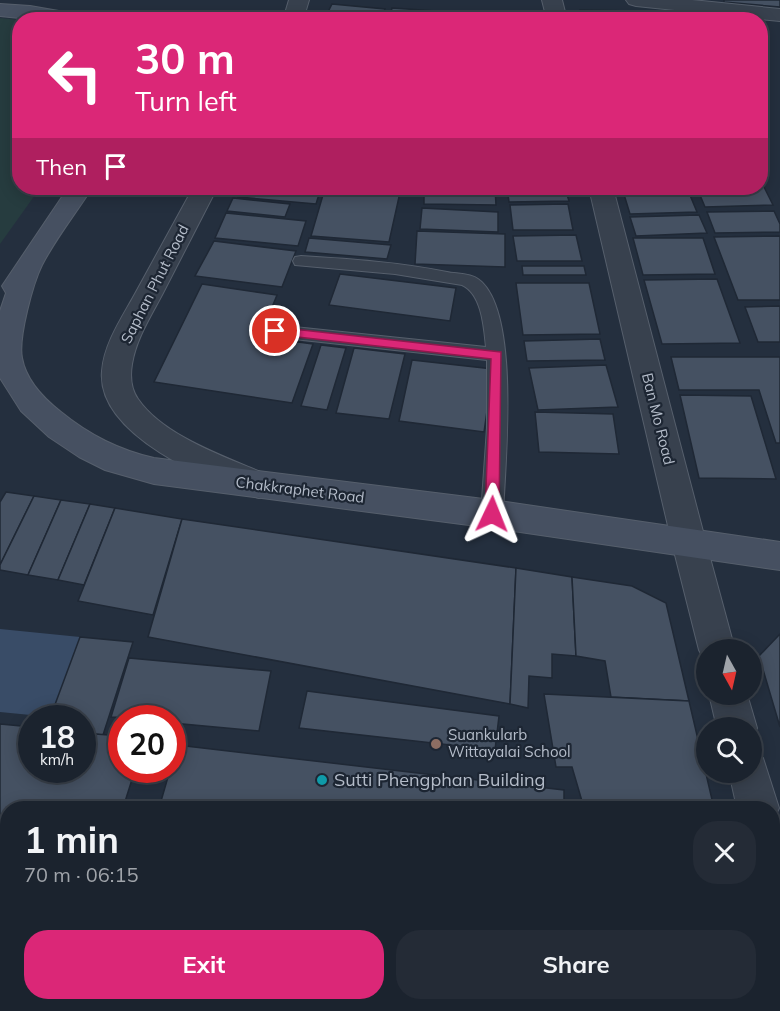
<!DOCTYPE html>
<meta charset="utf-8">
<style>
:root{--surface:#1b232e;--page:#242b36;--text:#f1f3f6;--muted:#a0a4aa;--line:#39404a;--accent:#db2777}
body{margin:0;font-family:Mulish,sans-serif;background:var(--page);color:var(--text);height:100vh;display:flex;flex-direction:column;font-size:22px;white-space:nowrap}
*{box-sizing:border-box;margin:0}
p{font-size:20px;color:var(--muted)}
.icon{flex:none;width:33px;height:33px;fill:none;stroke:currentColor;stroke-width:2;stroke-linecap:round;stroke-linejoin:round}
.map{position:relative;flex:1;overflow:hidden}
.side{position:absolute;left:0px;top:801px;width:780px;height:210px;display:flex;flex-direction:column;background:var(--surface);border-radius:24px 24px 0 0;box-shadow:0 3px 15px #0003,0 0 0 2px var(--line)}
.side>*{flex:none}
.banner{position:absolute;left:12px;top:12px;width:756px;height:183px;border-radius:24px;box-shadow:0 3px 15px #0003,0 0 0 2px var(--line);background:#db2777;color:#fff;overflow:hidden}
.needle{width:39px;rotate:172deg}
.controls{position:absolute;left:696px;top:639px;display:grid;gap:12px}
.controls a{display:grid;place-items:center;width:66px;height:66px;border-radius:50%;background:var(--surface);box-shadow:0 3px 15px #0003,0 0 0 2px var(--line);font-size:30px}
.speed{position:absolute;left:18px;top:705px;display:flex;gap:12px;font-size:30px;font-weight:700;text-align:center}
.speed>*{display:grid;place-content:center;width:78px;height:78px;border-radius:50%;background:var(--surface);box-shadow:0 3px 15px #0003,0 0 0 2px var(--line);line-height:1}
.speed small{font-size:15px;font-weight:400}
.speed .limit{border:9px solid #d22;background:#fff;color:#111}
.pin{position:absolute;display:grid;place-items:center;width:51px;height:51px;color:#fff;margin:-26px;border:3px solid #fff;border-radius:50%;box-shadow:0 2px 6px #0007}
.me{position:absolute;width:66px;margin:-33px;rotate:2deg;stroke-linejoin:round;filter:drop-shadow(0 0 4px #0008)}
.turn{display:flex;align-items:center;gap:21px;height:126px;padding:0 24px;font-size:27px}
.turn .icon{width:78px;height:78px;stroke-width:2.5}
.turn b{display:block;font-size:42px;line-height:51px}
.then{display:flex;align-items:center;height:57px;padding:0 24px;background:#0003;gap:12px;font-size:22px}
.round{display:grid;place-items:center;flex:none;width:63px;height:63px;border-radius:24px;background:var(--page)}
.summary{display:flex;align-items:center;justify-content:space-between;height:102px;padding:0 24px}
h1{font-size:36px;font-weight:700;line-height:45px}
.primary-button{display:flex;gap:12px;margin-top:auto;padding:12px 24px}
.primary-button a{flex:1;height:69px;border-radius:24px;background:var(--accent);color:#fff;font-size:24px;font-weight:700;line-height:69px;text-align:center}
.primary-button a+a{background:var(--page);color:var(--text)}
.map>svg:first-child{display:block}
.green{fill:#263c3f}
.water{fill:#394c67}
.building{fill:#455162;stroke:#1f2835;stroke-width:1.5}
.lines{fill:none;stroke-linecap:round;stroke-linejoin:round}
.service-casing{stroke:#565f6c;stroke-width:2}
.minor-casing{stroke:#565f6c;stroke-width:2}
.tertiary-casing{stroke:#565f6c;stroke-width:2}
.secondary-casing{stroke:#565f6c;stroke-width:2}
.service{fill:#38414e;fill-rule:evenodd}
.minor{fill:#38414e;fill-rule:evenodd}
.tertiary{fill:#38414e;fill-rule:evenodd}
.secondary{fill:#465061;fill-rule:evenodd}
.route{fill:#db2777;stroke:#8e194d;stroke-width:1.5}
.education-dot{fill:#8d6e63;stroke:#1d2633;stroke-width:2}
.culture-dot{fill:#0f9aa8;stroke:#1d2633;stroke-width:2}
.labels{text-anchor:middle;stroke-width:4.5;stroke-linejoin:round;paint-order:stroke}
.street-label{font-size:15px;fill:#b4bcc9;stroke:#1d2633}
.poi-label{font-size:15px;fill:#b4bcc9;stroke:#1d2633;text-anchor:start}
.near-poi-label{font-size:18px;fill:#b4bcc9;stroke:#1d2633;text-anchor:start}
</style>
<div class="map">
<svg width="780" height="1011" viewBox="0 0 780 1011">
<rect width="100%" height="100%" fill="#242f3e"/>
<polygon class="green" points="0,18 19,20 20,188 40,188 0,244"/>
<polygon class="water" points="0,629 80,637 51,717 0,712"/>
<g class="building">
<polygon points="724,0 780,0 780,7 724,2"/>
<polygon points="332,4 385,9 381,20 324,20"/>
<polygon points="392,8 465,13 464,20 389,20"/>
<polygon points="580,10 633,11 634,20 581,20"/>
<polygon points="526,12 528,20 472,20 471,13"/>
<polygon points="760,185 763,185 773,205 705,207 697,188 760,188"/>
<polygon points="241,188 321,188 316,204 238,197"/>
<polygon points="325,188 401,188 389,242 311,236"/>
<polygon points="424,188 495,188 496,205 424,204"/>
<polygon points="507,188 565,188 569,201 509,202"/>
<polygon points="622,188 687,188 697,212 630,214"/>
<polygon points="233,198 290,204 285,217 227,211"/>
<polygon points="568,204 573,230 513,230 510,205"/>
<polygon points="422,208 498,212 498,232 420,229"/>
<polygon points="774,211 780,224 780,232 715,233 707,212"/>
<polygon points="226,213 306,221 298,246 215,238"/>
<polygon points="699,215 707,233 636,236 630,217"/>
<polygon points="417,231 505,234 505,267 415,264"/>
<polygon points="576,235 582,261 517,261 513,236"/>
<polygon points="780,236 780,300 738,300 714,237"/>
<polygon points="309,238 391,245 387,259 305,252"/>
<polygon points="633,238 703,238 715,274 643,275"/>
<polygon points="214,241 296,251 282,287 195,276"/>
<polygon points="522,266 584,266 586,275 523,275"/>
<polygon points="340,274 456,288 450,321 329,305"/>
<polygon points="717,279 740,343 662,344 644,280"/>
<polygon points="516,283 589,283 600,334 523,335"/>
<polygon points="202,284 277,295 260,337 313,344 292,403 154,382"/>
<polygon points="780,306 780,342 758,342 745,307"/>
<polygon points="600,339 605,360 527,361 524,341"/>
<polygon points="321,345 346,348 327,410 301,406"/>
<polygon points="354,348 405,354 389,419 336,413"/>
<polygon points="671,357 780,357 780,443 776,443 759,390 679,390"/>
<polygon points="412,360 493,369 484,432 399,421"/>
<polygon points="606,365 618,407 538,410 529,368"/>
<polygon points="680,395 751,396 776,479 699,478"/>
<polygon points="535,412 613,414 619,454 539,452"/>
<polygon points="6,492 34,496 0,565 0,502"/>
<polygon points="34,496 61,500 28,575 0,570 0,565"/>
<polygon points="61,500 90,504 58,580 28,575"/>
<polygon points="90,504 115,508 84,585 58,580"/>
<polygon points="115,508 182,519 153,615 78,601"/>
<polygon points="182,519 516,568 510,704 148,637"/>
<polygon points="516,568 572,577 576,656 552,654 552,678 529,676 528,708 510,704"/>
<polygon points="572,577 632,586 666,603 689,701 611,697 605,661 576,656"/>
<polygon points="780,634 780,727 759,656"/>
<polygon points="80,637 133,642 103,735 82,733 82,718 50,718"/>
<polygon points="129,658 271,671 259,731 172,723 172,718 111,717"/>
<polygon points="307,691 499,716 495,750 299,728"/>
<polygon points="544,694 689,701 714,808 584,808 572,767 556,767"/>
<polygon points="0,724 32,727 32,770 82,770 82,733 122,736 122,770 135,770 123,808 8,808 8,916 0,915"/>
<polygon points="177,745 564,790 564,808 159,808 170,770 172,770"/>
<polygon points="157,1004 452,1004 452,1011 155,1011"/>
<polygon points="452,1004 587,1004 588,1011 452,1011"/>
<polygon points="678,1004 758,1004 760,1011 680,1011"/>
</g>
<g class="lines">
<g class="service-casing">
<path id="service" d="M 301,256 C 350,259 398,262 447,272 C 456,274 470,273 478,279 C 521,309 505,464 503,514 L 499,520 L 492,523 L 485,520 L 481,514 L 487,428 L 487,360 L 275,337 L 269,335 L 266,331 L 269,327 L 275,325 L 486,347 C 484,328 482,294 462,285 L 395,274 L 295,265 L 293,261 L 295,257 Z"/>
</g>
<g class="minor-casing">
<g id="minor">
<polygon points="542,0 562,0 567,20 547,20"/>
<polygon points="626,0 692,0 780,9 780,21 636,6 629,4"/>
<polygon points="589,188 613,188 706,543 701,553 689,557 677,553 672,543"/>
</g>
</g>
<g class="tertiary-casing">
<g id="tertiary">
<polygon points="289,0 309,0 303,20 283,20"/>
<path d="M 193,188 L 217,188 C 199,223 181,258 163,293 C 151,316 136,339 132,364 C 130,376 131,389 138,399 C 164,437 229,458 270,476 L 275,485 L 270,494 L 259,498 C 210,482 96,435 102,371 C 104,343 123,316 136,292 C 155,257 174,223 193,188 Z"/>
<polygon points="689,529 701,533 706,543 735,650 706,650 706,663 699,650 672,543 677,533"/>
<polygon points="709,694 747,694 757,728 752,740 752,728 717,728"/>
<polygon points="752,753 763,758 779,808 772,823 772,808 737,808 729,772 752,772"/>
<polygon points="772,845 780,848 780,917 772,914"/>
</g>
</g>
<g class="secondary-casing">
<g id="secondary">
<polygon points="0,4 30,6 76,14 83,16 86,20 39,20 0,16"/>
<path d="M 68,188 L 92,188 C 76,213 56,238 42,265 C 33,283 18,338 22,358 C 26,380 43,398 61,412 C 89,435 119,450 154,458 L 492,500 L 780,542 L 780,570 L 492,528 L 154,484 L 105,470 L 79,457 L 49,437 L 21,411 L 0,378 L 0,311 L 6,293 L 2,286 Z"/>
</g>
</g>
<use href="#service" class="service"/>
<use href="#minor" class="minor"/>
<use href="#tertiary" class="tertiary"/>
<use href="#secondary" class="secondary"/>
</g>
<polygon class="route" points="275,327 501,352 499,514 497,518 487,518 485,514 491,359 271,334 271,328"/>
<circle class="education-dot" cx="436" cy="744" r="6"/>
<circle class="culture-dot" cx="322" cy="780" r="6"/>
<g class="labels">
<g class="street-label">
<text transform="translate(155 284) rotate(-63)" y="5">Saphan Phut Road</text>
<text transform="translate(658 419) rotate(76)" y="5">Ban Mo Road</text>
<text transform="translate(300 490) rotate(7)" y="5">Chakkraphet Road</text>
</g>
<g class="poi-label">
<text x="448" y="740">Suankularb<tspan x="448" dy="17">Wittayalai School</tspan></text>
</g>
<g class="near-poi-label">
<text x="334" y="786">Sutti Phengphan Building</text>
</g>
</g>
</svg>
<div class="controls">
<a><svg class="needle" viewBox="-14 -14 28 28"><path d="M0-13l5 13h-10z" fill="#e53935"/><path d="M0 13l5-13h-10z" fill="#a0a4aa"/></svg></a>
<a><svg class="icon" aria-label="search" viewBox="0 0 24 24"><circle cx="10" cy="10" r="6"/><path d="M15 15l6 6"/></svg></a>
</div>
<div class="speed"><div>18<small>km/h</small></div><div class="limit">20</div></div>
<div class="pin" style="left:275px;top:331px;background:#d93025"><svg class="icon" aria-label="arrive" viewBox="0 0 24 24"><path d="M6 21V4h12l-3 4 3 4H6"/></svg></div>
<svg class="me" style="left:492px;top:514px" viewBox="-20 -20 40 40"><path d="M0-17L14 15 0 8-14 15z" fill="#db2777" stroke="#fff" stroke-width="4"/></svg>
<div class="banner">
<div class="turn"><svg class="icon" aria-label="left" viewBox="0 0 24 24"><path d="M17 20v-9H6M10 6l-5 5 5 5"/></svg><div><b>30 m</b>Turn left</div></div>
<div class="then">Then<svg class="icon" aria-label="arrive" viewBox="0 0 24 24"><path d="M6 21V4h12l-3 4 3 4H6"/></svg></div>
</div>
<section class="side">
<div class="summary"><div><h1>1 min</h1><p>70 m · 06:15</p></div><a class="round"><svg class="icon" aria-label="close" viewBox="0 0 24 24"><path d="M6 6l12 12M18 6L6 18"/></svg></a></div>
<div class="primary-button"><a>Exit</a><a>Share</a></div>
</section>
</div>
